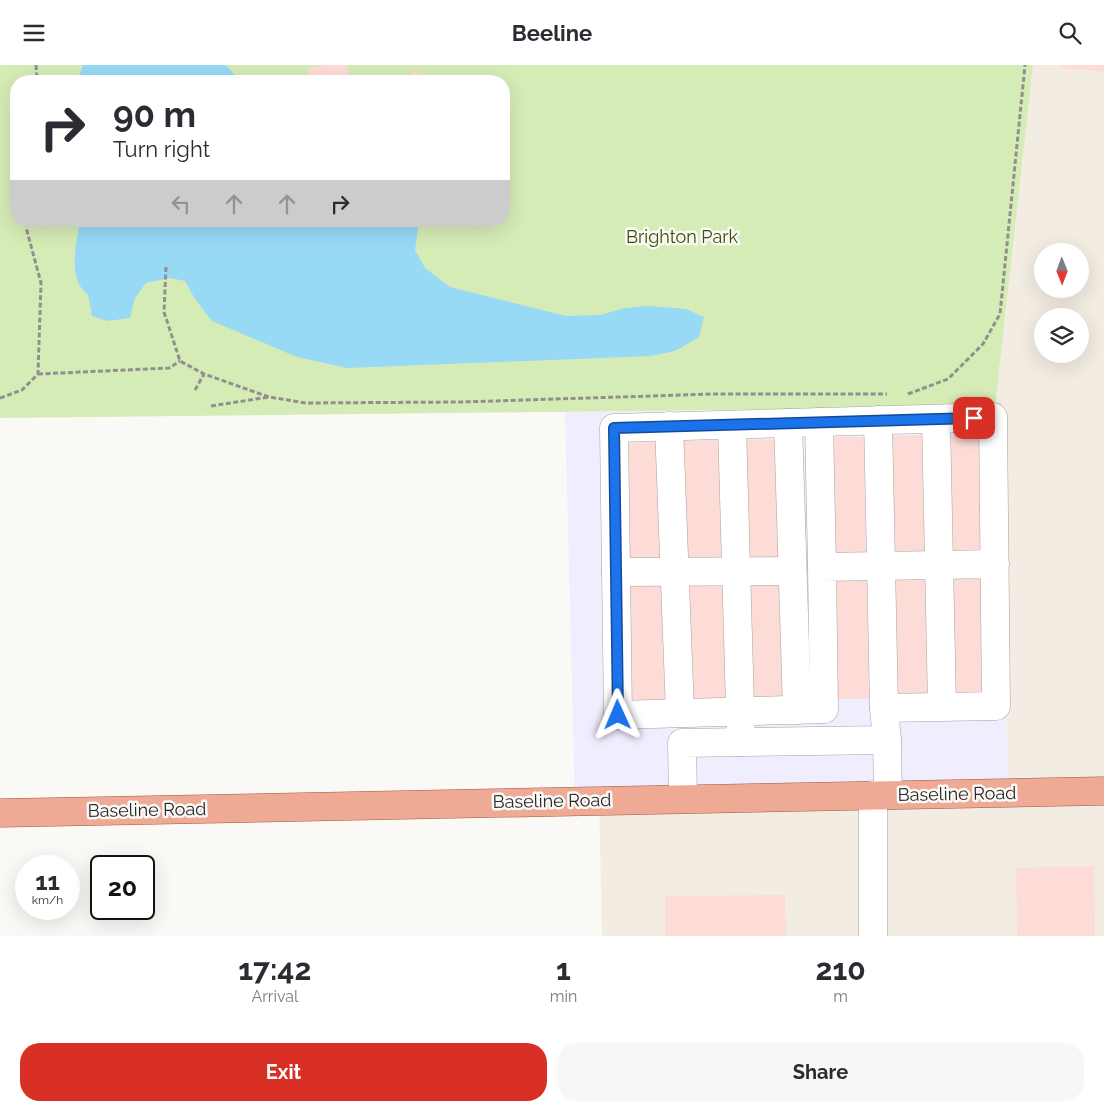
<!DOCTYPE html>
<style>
:root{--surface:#fff;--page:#f7f7f7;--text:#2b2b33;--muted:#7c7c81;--accent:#d93025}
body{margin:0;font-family:Raleway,sans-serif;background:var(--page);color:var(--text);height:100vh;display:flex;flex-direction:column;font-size:19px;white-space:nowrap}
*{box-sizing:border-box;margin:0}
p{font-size:16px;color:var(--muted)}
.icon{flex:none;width:28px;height:28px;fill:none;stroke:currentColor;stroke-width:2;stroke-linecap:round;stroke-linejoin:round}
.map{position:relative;height:871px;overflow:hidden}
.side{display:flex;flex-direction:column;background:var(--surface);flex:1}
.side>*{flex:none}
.banner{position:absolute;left:10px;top:10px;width:500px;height:152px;border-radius:20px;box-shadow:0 5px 20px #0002;background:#fff;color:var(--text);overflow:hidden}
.needle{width:32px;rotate:179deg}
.tools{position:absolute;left:1034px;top:178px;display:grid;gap:10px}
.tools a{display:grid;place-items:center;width:55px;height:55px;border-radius:50%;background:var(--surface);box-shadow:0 5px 20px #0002;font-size:25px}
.speed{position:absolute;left:15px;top:790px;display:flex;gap:10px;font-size:25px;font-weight:700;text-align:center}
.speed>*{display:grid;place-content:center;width:65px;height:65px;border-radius:50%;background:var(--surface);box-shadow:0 5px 20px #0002;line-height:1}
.speed small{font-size:12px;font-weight:400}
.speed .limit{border:2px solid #111;border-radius:8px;background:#fff;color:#111}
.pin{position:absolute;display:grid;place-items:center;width:42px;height:42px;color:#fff;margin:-21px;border-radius:10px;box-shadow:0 2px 8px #0006}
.me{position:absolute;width:55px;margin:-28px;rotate:359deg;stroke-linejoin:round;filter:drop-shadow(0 0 4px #0008)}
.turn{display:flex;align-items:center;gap:18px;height:105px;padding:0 20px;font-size:22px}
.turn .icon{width:65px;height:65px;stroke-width:2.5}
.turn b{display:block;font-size:35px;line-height:42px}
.lanes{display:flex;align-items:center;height:48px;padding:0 20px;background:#0003;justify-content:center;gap:25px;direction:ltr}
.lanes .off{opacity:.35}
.eta{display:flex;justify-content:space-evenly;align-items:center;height:85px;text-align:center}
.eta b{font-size:30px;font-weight:700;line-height:35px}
.cta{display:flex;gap:10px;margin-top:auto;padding:10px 20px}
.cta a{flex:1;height:58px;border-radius:20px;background:var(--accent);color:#fff;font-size:20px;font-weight:700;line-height:58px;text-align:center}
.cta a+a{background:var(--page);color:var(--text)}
header{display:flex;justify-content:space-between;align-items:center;height:65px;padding:0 20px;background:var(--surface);font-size:22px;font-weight:700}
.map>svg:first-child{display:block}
.commercial{fill:#f0edff}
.built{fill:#f3ece3;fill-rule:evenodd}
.green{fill:#d6ecb6;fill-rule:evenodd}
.water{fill:#98d9f6}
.building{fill:#fddbd6}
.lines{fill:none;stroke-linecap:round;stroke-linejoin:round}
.minor-casing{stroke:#a4a29f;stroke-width:29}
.major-casing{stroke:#a1583f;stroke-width:29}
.path{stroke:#92908e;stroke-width:3;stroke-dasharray:5 2.5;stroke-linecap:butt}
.minor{stroke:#fff;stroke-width:28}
.major{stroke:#eeaa94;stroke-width:28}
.route-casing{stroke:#114b97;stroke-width:12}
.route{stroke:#1a73e8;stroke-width:9}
.labels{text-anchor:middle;stroke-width:5;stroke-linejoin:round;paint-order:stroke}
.park-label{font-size:18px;fill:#3a5101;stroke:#fbf9f6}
.street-label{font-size:18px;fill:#292827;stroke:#fbf9f6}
</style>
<header><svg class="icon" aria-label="menu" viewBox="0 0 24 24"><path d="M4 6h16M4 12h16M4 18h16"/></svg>Beeline<svg class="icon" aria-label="search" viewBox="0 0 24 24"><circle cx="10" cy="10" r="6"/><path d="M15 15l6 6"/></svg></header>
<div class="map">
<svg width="1104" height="871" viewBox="0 0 1104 871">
<rect width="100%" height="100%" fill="#fbf9f6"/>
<polygon class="commercial" points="995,342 1009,728 575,736 565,347"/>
<path class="built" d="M 1033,0 L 1104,0 L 1104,871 L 602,871 L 599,735 L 1009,727 L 995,342 ZM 1042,186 L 1080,186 L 1080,224 L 1042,224 ZM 1042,251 L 1080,251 L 1080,289 L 1042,289 Z"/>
<path class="green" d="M 0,0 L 1033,0 L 995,342 L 0,353 ZM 16,16 L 504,16 L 504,156 L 16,156 Z"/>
<g class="water">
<polygon points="83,0 226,0 240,16 77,16"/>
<path d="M 80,156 L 419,156 L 415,185 L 425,203 L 450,222 L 566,251 L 600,250 L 625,243 L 648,241 L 686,244 L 704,252 L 699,272 L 675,286 L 651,291 L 347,303 L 297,292 L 212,256 L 195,234 L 185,216 L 170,213 L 146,218 L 135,233 L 130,253 L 108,256 L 92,251 L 88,230 C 67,213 76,180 80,156 Z"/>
</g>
<g class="building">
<polygon points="324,0 347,0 350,13 337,16 310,16 307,4"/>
<polygon points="1061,0 1104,0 1104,7 1061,3"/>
<polygon points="412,6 446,16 409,16"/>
<polygon points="926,370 928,492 890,492 888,371"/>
<polygon points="944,370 982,370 984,490 946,491"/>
<polygon points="827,372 864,372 866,493 829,493"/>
<polygon points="780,374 782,495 744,496 742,375"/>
<polygon points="721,375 723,497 685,497 683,376"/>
<polygon points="660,377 662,499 624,499 622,378"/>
<polygon points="947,510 985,510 987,632 949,632"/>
<polygon points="891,511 928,511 931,633 893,633"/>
<polygon points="867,512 869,634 832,634 830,513"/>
<polygon points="782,514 785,635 747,636 745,515"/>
<polygon points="686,516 724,516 727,636 688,637"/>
<polygon points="624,517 662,517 665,638 626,639"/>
<polygon points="1094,801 1095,871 1017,871 1016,803"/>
<polygon points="785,830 786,871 665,871 665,831"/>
</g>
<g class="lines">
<g class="minor-casing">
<g id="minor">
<polyline points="936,354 942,641"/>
<polyline points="878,355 884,643"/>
<polyline points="819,357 822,502"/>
<polyline points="788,358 797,645"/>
<polyline points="732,360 741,677"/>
<polyline points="669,361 680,648"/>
<polyline points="616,507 792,506"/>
<polyline points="887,675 884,643 996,641 993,352 614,363 618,650 824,644 822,502 995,499"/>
<polyline points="683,734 682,678 887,675 888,730"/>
<polyline points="873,871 873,730"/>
</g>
</g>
<g class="major-casing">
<polyline id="major" points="0,748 1104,726"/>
</g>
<g class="path">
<polyline points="36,0 37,16"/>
<polyline points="166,202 164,247 180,296 204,309 269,332 306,338 461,337 714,329 887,329"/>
<polyline points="38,309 169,303 180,296"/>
<polyline points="195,325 204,309"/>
<polyline points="908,329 948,314 983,279 1000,249 1025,0"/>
<polyline points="0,333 22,325 38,309 41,218 27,166 26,156"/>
<polyline points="211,341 269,332"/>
</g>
<use href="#minor" class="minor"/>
<use href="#major" class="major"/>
</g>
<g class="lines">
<g class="route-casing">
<polyline id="route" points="618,650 614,363 974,353"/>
</g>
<use href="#route" class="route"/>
</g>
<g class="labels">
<g class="park-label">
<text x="682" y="178">Brighton Park</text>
</g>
<g class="street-label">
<text transform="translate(957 729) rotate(-1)" y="6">Baseline Road</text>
<text transform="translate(552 736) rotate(-1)" y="6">Baseline Road</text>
<text transform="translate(147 745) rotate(-1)" y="6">Baseline Road</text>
</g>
</g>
</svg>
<div class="tools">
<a><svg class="needle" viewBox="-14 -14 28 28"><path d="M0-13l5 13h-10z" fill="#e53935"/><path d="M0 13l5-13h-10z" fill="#7c7c81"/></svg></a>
<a><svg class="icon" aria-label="layers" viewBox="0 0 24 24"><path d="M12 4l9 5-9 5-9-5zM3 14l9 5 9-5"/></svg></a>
</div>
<div class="speed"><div>11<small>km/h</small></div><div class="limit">20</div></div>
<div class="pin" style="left:974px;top:353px;background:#d93025"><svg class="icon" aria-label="arrive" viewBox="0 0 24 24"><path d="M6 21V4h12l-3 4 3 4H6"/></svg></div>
<svg class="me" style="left:618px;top:650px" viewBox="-20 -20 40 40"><path d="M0-17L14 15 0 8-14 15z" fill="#1a73e8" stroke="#fff" stroke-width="4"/></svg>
<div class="banner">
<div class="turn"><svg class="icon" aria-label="right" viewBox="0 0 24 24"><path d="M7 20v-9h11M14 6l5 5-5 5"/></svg><div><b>90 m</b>Turn right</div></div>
<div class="lanes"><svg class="icon off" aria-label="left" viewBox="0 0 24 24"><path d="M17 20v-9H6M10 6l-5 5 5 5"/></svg><svg class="icon off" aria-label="ahead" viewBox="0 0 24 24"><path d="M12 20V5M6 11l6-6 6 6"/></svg><svg class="icon off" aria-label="ahead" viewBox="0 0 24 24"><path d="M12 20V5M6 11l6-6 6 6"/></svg><svg class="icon" aria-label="right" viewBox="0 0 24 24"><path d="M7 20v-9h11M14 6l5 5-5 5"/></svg></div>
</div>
</div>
<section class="side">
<div class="eta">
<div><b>17:42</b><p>Arrival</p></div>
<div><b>1</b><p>min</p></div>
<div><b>210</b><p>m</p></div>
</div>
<div class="cta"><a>Exit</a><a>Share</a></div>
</section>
